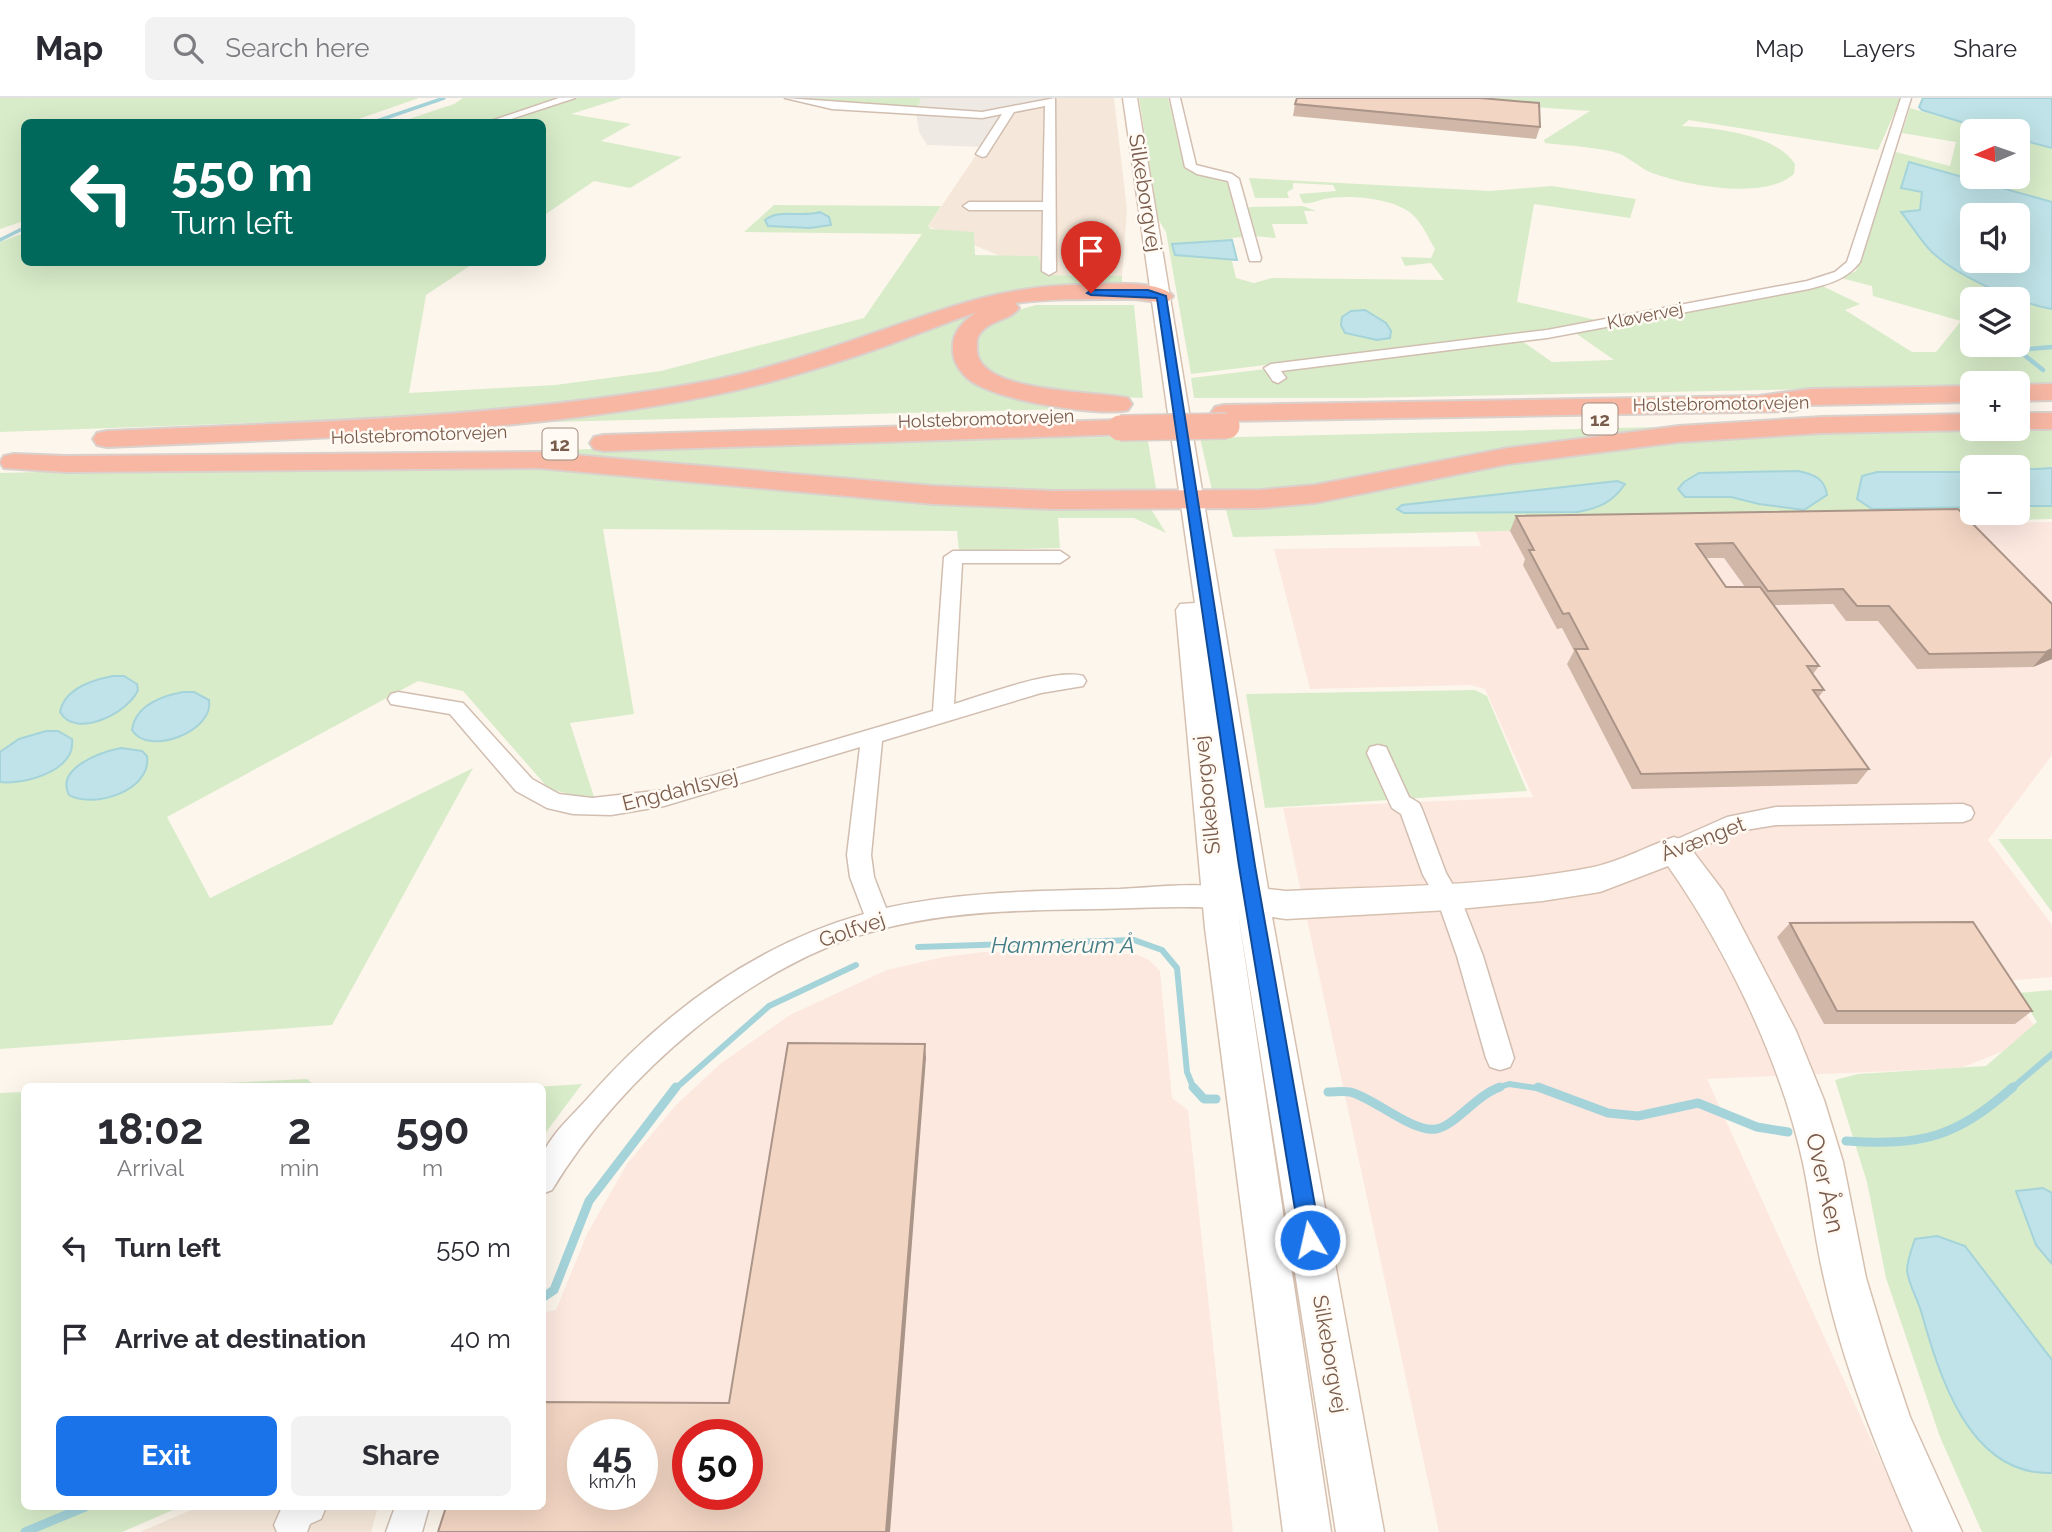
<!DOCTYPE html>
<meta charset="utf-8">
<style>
:root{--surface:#fff;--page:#f2f2f3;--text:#2b2b33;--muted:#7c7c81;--line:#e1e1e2;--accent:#1a73e8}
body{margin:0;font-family:Raleway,sans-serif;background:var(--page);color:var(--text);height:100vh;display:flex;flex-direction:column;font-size:26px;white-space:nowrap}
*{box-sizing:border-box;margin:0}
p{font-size:23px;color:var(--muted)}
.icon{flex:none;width:38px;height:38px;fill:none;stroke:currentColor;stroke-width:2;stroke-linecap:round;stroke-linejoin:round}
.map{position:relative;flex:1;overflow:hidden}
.side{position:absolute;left:21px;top:985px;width:525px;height:427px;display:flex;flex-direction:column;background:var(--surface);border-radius:10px;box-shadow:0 7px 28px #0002}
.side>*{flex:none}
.top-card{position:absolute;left:21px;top:21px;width:525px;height:147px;border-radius:10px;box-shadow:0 7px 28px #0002;background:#00695c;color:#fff;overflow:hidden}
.needle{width:46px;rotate:268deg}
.controls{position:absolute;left:1960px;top:21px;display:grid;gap:14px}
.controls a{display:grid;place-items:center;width:70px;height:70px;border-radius:10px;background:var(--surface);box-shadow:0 7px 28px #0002;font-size:35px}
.speed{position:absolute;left:567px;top:1321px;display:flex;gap:14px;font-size:35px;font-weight:700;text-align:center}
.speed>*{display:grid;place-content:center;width:91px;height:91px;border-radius:50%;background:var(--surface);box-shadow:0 7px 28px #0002;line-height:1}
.speed small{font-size:18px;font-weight:400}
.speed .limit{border:10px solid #d22;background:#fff;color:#111}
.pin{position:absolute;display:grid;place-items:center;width:60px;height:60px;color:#fff;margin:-72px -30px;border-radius:50% 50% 50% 0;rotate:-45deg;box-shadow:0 0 7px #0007}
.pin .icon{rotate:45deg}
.me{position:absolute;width:77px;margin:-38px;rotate:351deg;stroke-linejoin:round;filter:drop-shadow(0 0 5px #0008)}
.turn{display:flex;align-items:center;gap:24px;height:147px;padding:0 35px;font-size:32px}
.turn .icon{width:91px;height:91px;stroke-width:2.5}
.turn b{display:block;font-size:49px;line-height:60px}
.eta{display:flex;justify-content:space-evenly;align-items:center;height:119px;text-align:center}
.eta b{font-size:42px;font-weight:700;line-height:49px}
.action{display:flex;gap:14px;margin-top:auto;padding:14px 35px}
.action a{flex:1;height:80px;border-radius:10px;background:var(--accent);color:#fff;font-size:28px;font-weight:700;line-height:80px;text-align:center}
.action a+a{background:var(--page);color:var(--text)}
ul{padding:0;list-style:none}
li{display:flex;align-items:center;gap:21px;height:91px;padding:0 35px}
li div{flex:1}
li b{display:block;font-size:26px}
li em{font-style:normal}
header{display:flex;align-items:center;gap:42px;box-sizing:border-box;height:98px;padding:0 35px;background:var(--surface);border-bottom:2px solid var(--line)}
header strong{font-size:33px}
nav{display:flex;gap:38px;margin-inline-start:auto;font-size:24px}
.search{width:490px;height:63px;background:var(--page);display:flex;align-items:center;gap:18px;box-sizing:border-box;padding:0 24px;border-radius:10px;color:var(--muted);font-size:26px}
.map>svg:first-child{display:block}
.residential{fill:#f5e8da}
.commercial{fill:#fde8e0;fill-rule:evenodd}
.industrial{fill:#efe9e4}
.green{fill:#d8ecc9;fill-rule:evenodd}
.water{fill:#bfe3e8;stroke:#a5d3da;stroke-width:2;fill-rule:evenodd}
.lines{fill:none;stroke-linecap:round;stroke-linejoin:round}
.stream-far3{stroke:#a5d3da;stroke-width:3.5}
.stream-far2{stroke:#a5d3da;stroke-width:4.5}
.stream-far1{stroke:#a5d3da;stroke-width:6}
.stream{stroke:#a5d3da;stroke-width:9}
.street-casing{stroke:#d1beb0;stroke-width:3}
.secondary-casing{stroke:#d6c0b0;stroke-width:3}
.highway-casing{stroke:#dad1cd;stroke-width:4}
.street{fill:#fff;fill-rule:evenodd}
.secondary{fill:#fff;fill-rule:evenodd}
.highway{fill:#f7b7a3;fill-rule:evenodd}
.highway-bridge-casing{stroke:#dad1cd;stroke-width:28;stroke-linecap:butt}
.highway-bridge{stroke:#f7b7a3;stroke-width:25}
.wall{fill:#d1b7a8;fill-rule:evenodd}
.shaded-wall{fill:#aa9588}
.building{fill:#f3d5c3;stroke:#aa9588;stroke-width:2;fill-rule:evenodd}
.route{fill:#1a73e8;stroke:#114b97;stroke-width:2}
.labels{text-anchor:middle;stroke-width:5;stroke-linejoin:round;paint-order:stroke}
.far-street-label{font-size:18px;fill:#7a5c4d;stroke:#fffaf3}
.shield{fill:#fffaf3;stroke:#a28b7f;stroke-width:2}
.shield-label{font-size:19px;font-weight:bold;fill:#7a5c4d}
.street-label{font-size:21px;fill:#7a5c4d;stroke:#fffaf3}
.water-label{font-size:23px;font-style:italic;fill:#437c86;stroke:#fffaf3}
.near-street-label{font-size:24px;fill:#7a5c4d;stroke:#fffaf3}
</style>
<header>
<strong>Map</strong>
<div class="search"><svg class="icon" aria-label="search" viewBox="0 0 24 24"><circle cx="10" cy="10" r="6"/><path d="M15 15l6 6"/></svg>Search here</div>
<nav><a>Map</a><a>Layers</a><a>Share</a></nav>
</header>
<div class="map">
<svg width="2052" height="1434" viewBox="0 0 2052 1434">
<rect width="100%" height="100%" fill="#fdf6ec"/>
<g class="residential">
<polygon points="1050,0 1114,0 1127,112 1122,178 1046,177 928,128 1003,17 1039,9"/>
<polygon points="198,1409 378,1409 371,1434 140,1434"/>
</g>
<g class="commercial">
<polygon points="2052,424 2052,657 1988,742 2052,827 2052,879 2004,883 2041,938 1961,970 1707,981 1913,1434 1439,1434 1283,710 1533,699 1485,591 1470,587 1310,591 1274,451 1481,448 1475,432"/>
<path d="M 984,854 L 1136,856 L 1149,862 L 1160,873 L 1172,1000 L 1188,1012 L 1233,1434 L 450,1434 L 542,1409 L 543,1215 L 556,1212 L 587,1136 L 627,1066 L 676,1007 L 720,966 L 790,917 L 887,872 L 943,859 ZM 583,1337 L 642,1337 L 642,1396 L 583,1396 ZM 688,1337 L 747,1337 L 747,1396 L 688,1396 Z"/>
</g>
<polygon class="industrial" points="914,0 1050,0 1039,9 1003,17 981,49 927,47 919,34"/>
<g class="green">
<polygon points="0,0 419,0 350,24 24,24 24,123 0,131"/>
<polygon points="463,0 562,0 484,24 400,24 454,6"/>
<polygon points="578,0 622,0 571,16 631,26 601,43 682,59 630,90 594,83 543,118 542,24 501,24"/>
<polygon points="798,0 921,0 918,9 850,7"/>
<path d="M 1139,0 L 1168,0 L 1184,69 C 1195,80 1213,74 1226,81 L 1242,139 L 1232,140 L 1237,163 L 1232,163 L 1236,180 L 1254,185 L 1272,180 L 1444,182 L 1431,165 L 1405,168 L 1401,159 L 1431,160 L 1435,151 C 1429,141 1423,127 1414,118 C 1397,100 1347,96 1324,101 C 1316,103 1312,106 1303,105 L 1299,96 L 1336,93 L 1333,87 L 1293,85 L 1293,91 L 1287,94 L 1289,100 L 1255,100 L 1249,80 L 1490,93 L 1552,88 L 1636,101 L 1630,120 L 1534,106 L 1517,204 L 1596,222 L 1506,238 L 1191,276 L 1166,134 L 1158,121 Z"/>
<path d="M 1414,0 L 1901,0 L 1878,52 L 1689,22 L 1682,28 C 1715,30 1776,36 1795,66 L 1794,76 C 1765,103 1685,87 1652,75 C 1640,70 1631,61 1620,56 C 1607,50 1561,47 1545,45 L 1544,42 L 1590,13 Z"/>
<polygon points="1910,10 1991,33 1972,33 1972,79 2018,79 2018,41 2052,50 2052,104 1910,64 1901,89 1922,94 1920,113 1902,114 1931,153 1957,171 2016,201 1972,201 1972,247 2018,247 2018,202 2052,211 2052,286 1972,285 1972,288 1359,300 1194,300 1191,280 1519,241 1552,264 1614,262 1574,234 1818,186 1860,206 1845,212 1912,254 1936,254 1961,223 1873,198 1872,188 1841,180 1856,173 1896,54 1950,68 1956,44 1902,35"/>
<polygon points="774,107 941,108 928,128 931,131 974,134 975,157 1038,158 1046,177 1122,178 1122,192 1045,190 967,203 830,253 735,278 629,299 493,316 0,334 0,144 24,135 24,164 474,165 426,197 409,295 555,287 661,273 864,220 922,136 744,134"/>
<polygon points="1303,108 1316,113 1304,113 1308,126 1272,126 1276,140 1254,138 1246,111 1251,109"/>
<polygon points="1014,203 971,223 971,277 1108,310 510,325 628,310"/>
<path d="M 1036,207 L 1134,207 L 1143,300 C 1116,300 956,295 975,245 C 984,219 1012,214 1036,207 Z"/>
<polygon points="1659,329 1499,350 1304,390 1231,396 1212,392 1200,340"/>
<path d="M 2052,329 L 2052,370 L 2018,372 L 2018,369 L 1972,369 L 1972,374 L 1877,374 L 1865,407 L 1881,411 L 1972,409 L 1972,415 L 2018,415 L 2018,408 L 2052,408 L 2052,421 L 1233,439 L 1225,408 L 1688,341 L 1811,334 ZM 1798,373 L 1814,376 L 1804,412 L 1759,406 L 1731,399 L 1685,399 L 1699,375 Z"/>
<polygon points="1147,338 1157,396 938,392 606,361 470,354"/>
<polygon points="325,367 540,368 1149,408 1166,435 1134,420 1058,420 1060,450 959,453 957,433 603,431 634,616 570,625 595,702 549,691 463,593 418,583 167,719 210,800 473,670 332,927 0,951 0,375"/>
<polygon points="1475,592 1487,598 1527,693 1265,710 1246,596"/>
<polygon points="1998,741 2052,741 2052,814"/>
<polygon points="2052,892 2052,1095 2043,1090 2036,1147 2052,1166 2052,1262 1965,1148 1907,1172 1917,1199 2039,1375 2052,1375 2052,1434 1982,1434 1940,1339 1886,1180 1867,1084 1835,982 1858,976 1986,968 2037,924 2019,895"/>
<polygon points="307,981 316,989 137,989"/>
<polygon points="582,986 543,1038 542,989 536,989"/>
<polygon points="24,994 24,1409 180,1409 122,1434 0,1434 0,995"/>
</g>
<g class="water">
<polygon points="1923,0 2052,0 2052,50 2018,41 2018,33 1991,33 1922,12 1919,9"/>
<path d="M 1909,64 L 2052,104 L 2052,211 C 2018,205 1956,178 1931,153 C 1920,142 1911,126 1901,114 L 1920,112 L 1922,94 L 1901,90 ZM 2018,117 L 2018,163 L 1972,163 L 1972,117 Z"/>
<path d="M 820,114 L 829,119 L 831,127 L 810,130 L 768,128 L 765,122 C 780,110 802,120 820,114 Z"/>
<polygon points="1232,142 1237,162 1175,157 1172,146"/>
<polygon points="1365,212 1386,225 1391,233 1390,240 1377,242 1345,235 1341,227 1342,219 1351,213"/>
<polygon points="2052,370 2052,408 2018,408 2018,372"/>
<path d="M 1798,373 C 1813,376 1825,380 1827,397 L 1804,412 L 1759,406 L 1731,399 L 1685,399 L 1678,391 L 1684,384 L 1699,375 Z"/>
<polygon points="1877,374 1972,374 1972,409 1872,411 1857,401 1862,378"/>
<path d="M 1617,383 L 1625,386 C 1612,405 1599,410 1577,414 L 1404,415 L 1397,411 L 1402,407 Z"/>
<path d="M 113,578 L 124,578 L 137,586 L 138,592 C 129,614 76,642 60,614 C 64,591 92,582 113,578 Z"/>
<path d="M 183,594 L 194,594 L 209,602 C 215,633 148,659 132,632 C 135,607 162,598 183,594 Z"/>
<path d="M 46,633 L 58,633 L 72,641 C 76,673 24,687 0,684 L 0,654 L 19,641 Z"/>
<path d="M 121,650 L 142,653 L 147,658 C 152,693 93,711 69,697 C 55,670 101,654 121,650 Z"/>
<polygon points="2043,1090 2052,1095 2052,1166 2036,1147 2016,1093"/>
<path d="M 1937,1138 L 1965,1148 L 2052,1262 L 2052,1375 C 1969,1378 1939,1277 1921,1213 C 1917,1200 1908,1185 1907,1172 C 1907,1163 1912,1150 1915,1141 Z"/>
</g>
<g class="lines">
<g class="stream-far3">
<polyline points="374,24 444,0"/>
<polyline points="0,142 24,130"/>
</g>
<polyline class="stream-far2" points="2043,272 2018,252 2052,249"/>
<g class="stream-far1">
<polyline points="918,849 1134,842 1162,852 1177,870 1187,974 1194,991"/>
<polyline points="675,991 769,908 856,867"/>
<polyline points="1494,991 1509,986 1543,991"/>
<polyline points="2011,991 2052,956"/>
</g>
<g class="stream">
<polyline points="1193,989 1204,1001 1216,1001"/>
<polyline points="1538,989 1608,1015 1638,1018 1698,1005 1757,1029 1788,1034"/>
<path d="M 1328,994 C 1335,994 1343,993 1350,994 C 1371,998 1412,1035 1436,1031 C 1455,1028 1476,997 1500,989"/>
<path d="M 1846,1043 C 1922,1048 1955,1040 2013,989"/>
<polyline points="542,1200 554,1192 589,1103 676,989"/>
<polyline points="25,1434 85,1409"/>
</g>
<g class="street-casing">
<g id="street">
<polygon points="559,0 575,0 502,24 488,24"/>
<polygon points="785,0 982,14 1055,0 1056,173 1049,177 1042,173 1043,112 969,112 963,108 969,104 1043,104 1045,8 1014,14 986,58 982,59 976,56 1002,16 982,20 832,11"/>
<polygon points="1170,0 1180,0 1196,67 1232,76 1239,81 1261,160 1260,163 1250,163 1249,160 1228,83 1197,76 1185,69"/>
<path d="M 1901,0 L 1911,0 L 1860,164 C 1847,181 1829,186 1809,191 L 1547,240 L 1281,273 L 1286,280 L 1278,285 L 1273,283 L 1264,270 L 1271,266 L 1547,232 L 1807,183 L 1835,174 L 1847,164 Z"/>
<path d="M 953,453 L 1060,453 L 1069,459 L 1060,465 L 962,465 L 954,606 C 984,597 1055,570 1083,578 L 1086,583 L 1083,588 L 1041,595 L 882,643 L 871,757 L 874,779 L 886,810 C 963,793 1041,793 1120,791 C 1158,789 1206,782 1243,794 L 1246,801 L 1243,808 L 1234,811 C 1188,807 1142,810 1096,811 C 1024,812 951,813 881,831 C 752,864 620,979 552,1092 L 542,1096 C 542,1084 539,1064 544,1054 C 553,1034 574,1016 588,1000 C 662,916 754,847 864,816 L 850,779 L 847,757 L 860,649 L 664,708 L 611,717 L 573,716 L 547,710 L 516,693 L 450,616 L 391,606 L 388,601 L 391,596 L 398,594 L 463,605 L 532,681 L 559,696 L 592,700 L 664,692 L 933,613 L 944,459 Z"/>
<polygon points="1378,647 1386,649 1409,699 1419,705 1422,711 1446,775 1460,799 1483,858 1514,960 1510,969 1500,972 1490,969 1486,960 1457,858 1437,801 1423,777 1401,716 1392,710 1367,655 1370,649"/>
<polygon points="1963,706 1971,709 1974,715 1971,721 1963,724 1776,727 1739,733 1674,761 1666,758 1662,752 1666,746 1727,719 1776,709"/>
<polygon points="282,1409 326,1409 321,1421 310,1426 307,1434 277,1434 274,1427"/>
<polygon points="395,1409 429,1409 422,1434 386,1434"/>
</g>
</g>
<g class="secondary-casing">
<path id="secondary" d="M 1123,0 L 1137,0 L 1268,791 L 1286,793 C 1388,788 1493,789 1594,769 C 1621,763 1648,748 1674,739 L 1685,743 L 1723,793 L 1796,933 L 1824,1002 L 1843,1064 L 1866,1180 L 1888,1253 L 1910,1319 L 1962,1434 L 1913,1434 C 1877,1351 1843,1268 1824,1180 C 1815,1142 1811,1103 1803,1065 C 1781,964 1727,852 1668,768 L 1600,794 L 1542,803 L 1448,812 L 1286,821 L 1272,819 L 1384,1434 L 1336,1434 L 1237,808 L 1331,1434 L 1283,1434 L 1205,830 L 1176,512 L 1180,506 L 1195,505 Z"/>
</g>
<g class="highway-casing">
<g id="highway">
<path d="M 1071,187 C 1092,187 1160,180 1173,198 L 1169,203 C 1157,206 1144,201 1131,201 C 1092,201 1054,200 1015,205 L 1019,210 C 1010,223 988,222 979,237 C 976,242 977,247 977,252 C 978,296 1098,293 1128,300 L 1132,306 L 1128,312 C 1097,319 991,302 967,280 C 957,270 952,261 953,247 C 953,233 966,221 977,214 C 947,224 918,236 888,247 C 831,267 773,285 714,297 C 515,337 310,340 107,349 L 97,347 L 93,341 L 97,335 L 107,333 C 310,324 514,320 714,282 C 767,271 820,254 871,236 C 942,212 994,190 1071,187 Z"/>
<polygon points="2052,286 2052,302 2018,303 2018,287"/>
<polygon points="1972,288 1972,304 1810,307 1792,313 1224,323 1215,321 1211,315 1215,309 1224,307 1759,298 1810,291"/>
<polygon points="2018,315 2052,315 2052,331 2017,331"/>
<polygon points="1972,316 1972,331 1977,331 1972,332 1822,335 1679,344 1508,366 1315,405 1260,410 1053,411 934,406 539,370 66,374 4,370 0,364 4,358 14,356 66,358 539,354 934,388 1053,393 1260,392 1315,387 1508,350 1679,328 1822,319"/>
<polygon points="1120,322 1130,324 1134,330 1130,336 604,353 594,351 590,345 594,339 604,337"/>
</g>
</g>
<use href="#street" class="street"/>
<use href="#secondary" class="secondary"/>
<use href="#highway" class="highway"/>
<g class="highway-bridge-casing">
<polyline id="highway-bridge" points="1120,330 1227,328"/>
</g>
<use href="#highway-bridge" class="highway-bridge"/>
</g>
<g class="wall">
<polygon points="1295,6 1540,29 1536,41 1293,18"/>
<path d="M 1958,411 L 2052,561 L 2033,569 L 1917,571 L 1878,523 L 1846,523 L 1833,506 L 1774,507 L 1819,568 L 1813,576 L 1824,592 L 1818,600 L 1869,671 L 1857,686 L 1632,691 L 1567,566 L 1574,553 L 1562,530 L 1557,531 L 1523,467 L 1525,461 L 1510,433 L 1516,418 ZM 1706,460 L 1724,460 L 1745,489 L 1726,489 Z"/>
<polygon points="1790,825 2032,913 2015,926 1824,926 1777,839"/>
</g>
<g class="shaded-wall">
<polygon points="2052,551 2052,561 2033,569 2046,554"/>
<polygon points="925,946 926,960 890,1434 886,1434"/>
</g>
<g class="building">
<polygon points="1297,0 1480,0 1539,5 1540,29 1295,6"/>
<polygon points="1958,411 2052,506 2052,551 2046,554 1929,556 1889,508 1857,508 1843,491 1768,493 1733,445 1696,446 1726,489 1760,489 1819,568 1807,568 1824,592 1813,592 1869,671 1641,676 1575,551 1588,551 1569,515 1563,516 1529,452 1534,452 1516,418"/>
<polygon points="1973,824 2032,913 1837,913 1790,825"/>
<path d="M 788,945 L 925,946 L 886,1434 L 438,1434 L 446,1409 L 542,1409 L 542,1304 L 729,1305 ZM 583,1337 L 642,1337 L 642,1396 L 583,1396 ZM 688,1337 L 747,1337 L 747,1396 L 688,1396 Z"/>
</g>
<polygon class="route" points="1148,192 1166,198 1255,768 1321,1142 1318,1150 1310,1153 1303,1150 1300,1142 1239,768 1157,200 1091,197 1087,195 1091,192"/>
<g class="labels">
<g class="far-street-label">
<text transform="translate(1645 218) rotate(-11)" y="6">Kløvervej</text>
<text transform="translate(1721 306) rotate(-1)" y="6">Holstebromotorvejen</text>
<text transform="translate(986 321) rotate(-2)" y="6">Holstebromotorvejen</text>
<text transform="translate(419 337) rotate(-2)" y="6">Holstebromotorvejen</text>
</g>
<g class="shield">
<rect x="1582.5" y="305.5" width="35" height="31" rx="5"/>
<rect x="542.5" y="330.5" width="35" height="31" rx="5"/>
</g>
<g class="shield-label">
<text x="1600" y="328">12</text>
<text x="560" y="353">12</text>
</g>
<g class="street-label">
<text transform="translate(1145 95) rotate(81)" y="7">Silkeborgvej</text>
<text transform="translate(680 692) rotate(-14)" y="7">Engdahlsvej</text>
<text transform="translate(1207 697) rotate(-96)" y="7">Silkeborgvej</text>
<text transform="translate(1703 741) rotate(-21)" y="7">Åvænget</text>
<text transform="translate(852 832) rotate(-19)" y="7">Golfvej</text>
<text transform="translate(1330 1256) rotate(80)" y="7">Silkeborgvej</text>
</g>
<g class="water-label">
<text x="1063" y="855">Hammerum Å</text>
</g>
<g class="near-street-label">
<text transform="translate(1825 1085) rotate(77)" y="8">Over Åen</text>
</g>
</g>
</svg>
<div class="controls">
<a><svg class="needle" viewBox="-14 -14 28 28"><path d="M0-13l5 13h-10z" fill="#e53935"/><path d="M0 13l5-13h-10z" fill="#7c7c81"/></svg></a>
<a><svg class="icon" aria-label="sound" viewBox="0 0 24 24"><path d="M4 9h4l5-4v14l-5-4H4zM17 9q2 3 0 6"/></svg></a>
<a><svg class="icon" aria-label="layers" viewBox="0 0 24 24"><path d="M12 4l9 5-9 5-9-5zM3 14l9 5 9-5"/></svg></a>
<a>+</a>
<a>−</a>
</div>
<div class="speed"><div>45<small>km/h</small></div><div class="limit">50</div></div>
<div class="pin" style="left:1091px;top:195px;background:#d93025"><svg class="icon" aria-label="arrive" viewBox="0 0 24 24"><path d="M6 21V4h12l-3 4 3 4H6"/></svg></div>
<svg class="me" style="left:1310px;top:1142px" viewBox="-20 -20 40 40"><circle r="17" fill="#1a73e8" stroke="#fff" stroke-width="3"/><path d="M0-11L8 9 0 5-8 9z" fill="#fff"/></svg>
<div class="top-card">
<div class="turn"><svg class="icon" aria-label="left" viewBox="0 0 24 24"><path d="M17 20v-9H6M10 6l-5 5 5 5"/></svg><div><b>550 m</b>Turn left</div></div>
</div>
<section class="side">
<div class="eta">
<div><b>18:02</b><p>Arrival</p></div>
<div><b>2</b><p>min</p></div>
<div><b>590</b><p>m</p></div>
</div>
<ul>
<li><svg class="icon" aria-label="left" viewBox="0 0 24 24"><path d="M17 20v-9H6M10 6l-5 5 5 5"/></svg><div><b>Turn left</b></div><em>550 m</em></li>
<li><svg class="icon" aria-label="arrive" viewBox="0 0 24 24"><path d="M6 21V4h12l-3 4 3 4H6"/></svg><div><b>Arrive at destination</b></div><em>40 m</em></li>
</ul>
<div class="action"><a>Exit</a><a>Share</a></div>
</section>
</div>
